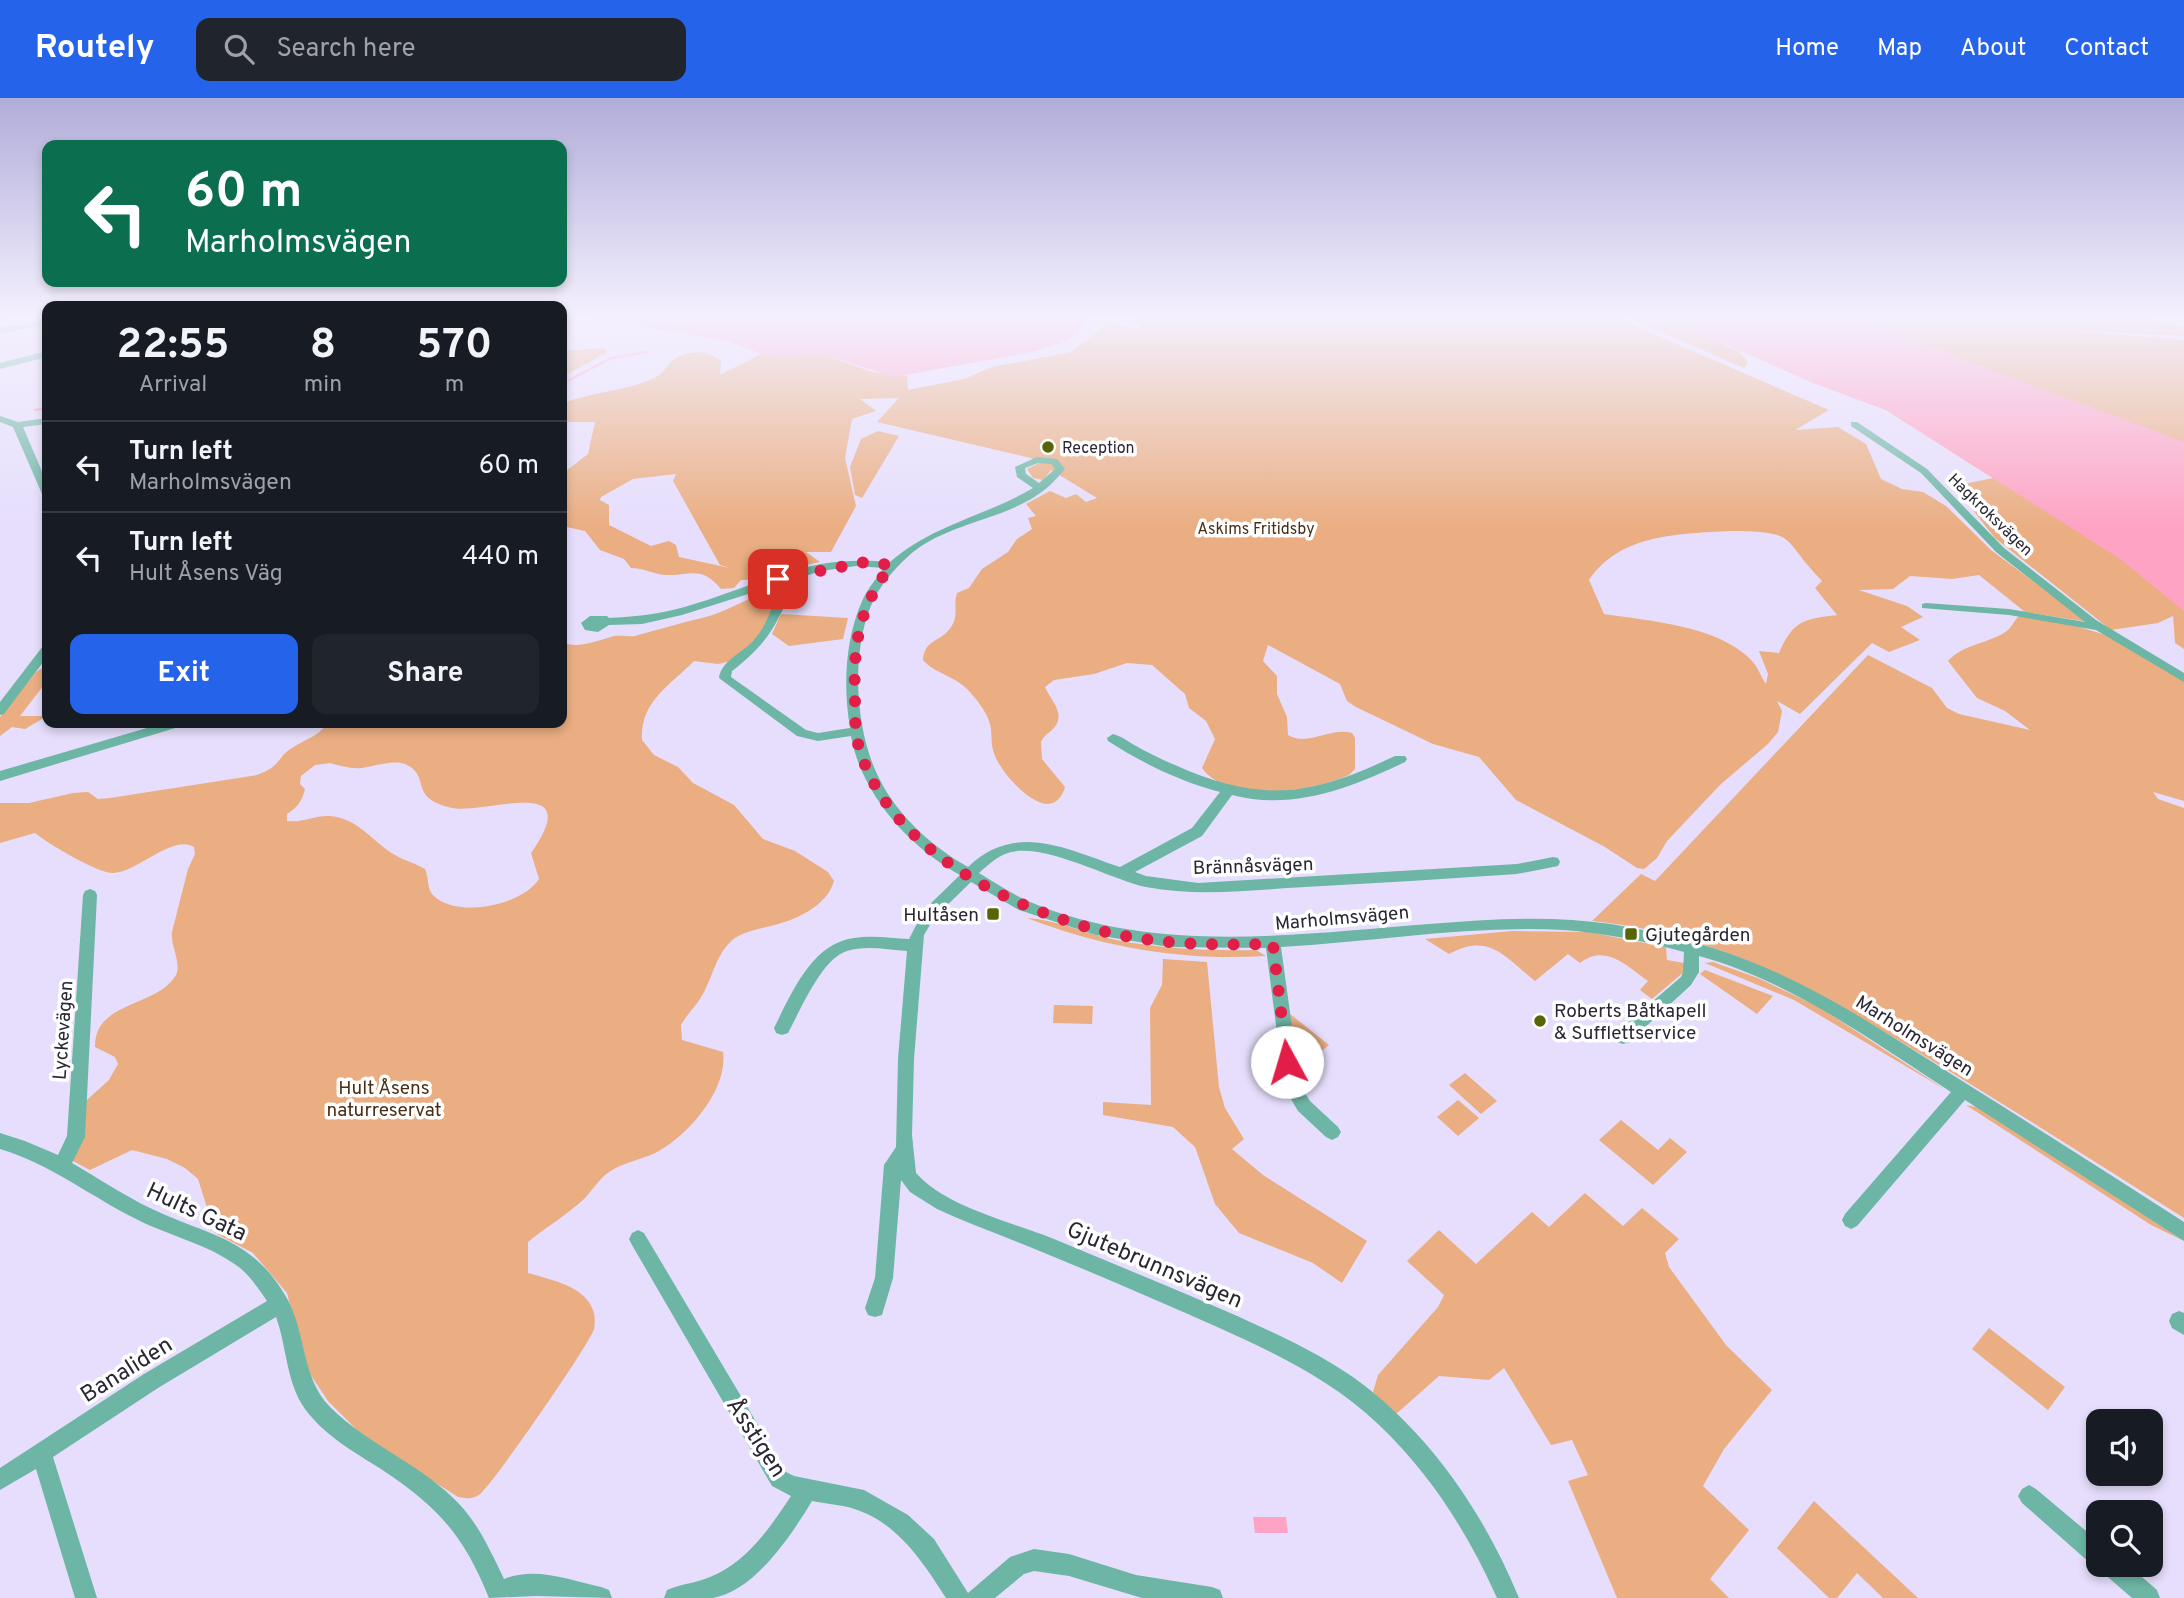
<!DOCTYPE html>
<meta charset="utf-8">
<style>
:root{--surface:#171b24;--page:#20242c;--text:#f1f3f6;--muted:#9ea1a6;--line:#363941;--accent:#2563eb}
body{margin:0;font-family:Overpass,sans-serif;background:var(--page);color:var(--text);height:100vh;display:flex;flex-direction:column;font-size:26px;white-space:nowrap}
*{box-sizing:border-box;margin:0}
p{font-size:23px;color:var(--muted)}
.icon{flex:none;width:38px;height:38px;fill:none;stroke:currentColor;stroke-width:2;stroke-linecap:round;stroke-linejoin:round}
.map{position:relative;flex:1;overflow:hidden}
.sheet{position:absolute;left:42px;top:203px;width:525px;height:427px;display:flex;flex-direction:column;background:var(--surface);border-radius:14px;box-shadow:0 4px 10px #0003}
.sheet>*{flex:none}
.hud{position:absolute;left:42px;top:42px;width:525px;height:147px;border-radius:14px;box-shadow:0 4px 10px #0003;background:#0b6e4f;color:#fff;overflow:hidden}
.buttons{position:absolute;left:2086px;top:1311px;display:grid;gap:14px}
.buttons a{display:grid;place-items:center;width:77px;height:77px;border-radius:14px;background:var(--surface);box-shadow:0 4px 10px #0003;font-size:35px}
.pin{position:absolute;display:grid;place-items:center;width:60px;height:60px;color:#fff;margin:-30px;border-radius:14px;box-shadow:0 4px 10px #0006}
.me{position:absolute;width:77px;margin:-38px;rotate:354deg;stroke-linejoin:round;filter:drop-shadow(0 0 5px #0008)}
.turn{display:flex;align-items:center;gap:24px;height:147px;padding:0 28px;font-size:32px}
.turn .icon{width:91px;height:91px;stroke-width:2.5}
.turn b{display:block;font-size:49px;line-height:60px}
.eta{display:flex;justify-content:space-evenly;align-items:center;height:119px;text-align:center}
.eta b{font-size:42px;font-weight:700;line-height:49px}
.cta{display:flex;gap:14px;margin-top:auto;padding:14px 28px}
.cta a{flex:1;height:80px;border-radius:14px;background:var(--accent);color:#fff;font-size:28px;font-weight:700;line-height:80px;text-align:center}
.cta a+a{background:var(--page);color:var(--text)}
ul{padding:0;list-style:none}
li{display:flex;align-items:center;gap:21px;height:91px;padding:0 28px;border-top:2px solid var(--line)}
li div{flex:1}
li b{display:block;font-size:26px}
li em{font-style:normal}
header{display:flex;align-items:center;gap:42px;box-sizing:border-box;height:98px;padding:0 35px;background:var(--accent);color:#fff}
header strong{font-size:33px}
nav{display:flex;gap:38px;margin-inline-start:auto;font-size:24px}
.search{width:490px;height:63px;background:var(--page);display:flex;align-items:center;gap:18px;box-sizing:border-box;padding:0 24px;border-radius:14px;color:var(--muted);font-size:26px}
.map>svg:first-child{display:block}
.green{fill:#eaae82;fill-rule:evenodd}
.water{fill:#fea3c3}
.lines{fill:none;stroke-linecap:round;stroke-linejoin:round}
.stream{stroke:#fea3c3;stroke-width:2.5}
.minor{fill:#6db6a5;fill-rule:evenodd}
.route{stroke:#e11d48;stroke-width:12;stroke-dasharray:0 21.6}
.poi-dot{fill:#586406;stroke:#fff;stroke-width:2.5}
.labels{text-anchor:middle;stroke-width:7;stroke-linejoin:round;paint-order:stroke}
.far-poi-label{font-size:16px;fill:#2a2634;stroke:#fff;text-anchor:start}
.far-street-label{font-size:16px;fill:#2a2634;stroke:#fff}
.far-park-label{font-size:16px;fill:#4b2d15;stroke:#fff}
.street-label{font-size:19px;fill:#2a2634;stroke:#fff}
.poi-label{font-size:19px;fill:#2a2634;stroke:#fff;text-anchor:start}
.park-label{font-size:19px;fill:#4b2d15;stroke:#fff}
.near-street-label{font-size:23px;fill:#2a2634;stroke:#fff}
</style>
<header>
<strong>Routely</strong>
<div class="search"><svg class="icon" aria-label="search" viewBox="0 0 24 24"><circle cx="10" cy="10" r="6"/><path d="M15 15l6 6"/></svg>Search here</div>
<nav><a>Home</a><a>Map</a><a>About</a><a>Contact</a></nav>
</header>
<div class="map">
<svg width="2184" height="1500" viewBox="0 0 2184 1500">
<rect width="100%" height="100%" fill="#e6defc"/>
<g class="green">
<path d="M 1137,219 L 1614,219 L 1829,312 L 1795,332 L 1838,329 L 1866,346 L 1881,381 L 1902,391 L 1923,394 L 1946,408 L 1991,452 L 2088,524 L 2025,514 L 1979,477 L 1952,481 L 1910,478 L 1893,491 L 1859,492 L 1907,508 L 1923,519 L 1901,529 L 1920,542 L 1889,554 L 1872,545 L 1800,616 L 1777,603 L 1782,613 L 1778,634 L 1768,646 L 1721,686 L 1667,743 L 1657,760 L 1644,771 L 1637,770 L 1605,749 L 1516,702 L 1479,659 L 1433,646 L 1356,609 L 1347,603 L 1340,586 L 1268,547 L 1263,563 L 1277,578 L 1277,596 L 1287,619 L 1288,637 C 1308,649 1330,629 1352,635 L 1355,640 L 1355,671 L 1349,677 C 1314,693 1228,707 1202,670 L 1215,641 L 1206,623 L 1189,610 L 1185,596 L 1152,567 L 1127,565 L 1094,576 L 1054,582 L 1045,589 C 1051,603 1067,616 1053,631 C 1048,636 1044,637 1041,644 L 1042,661 L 1065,689 C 1063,697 1057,706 1047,706 C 1028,705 999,672 994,655 C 990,645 993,633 989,623 C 986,613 975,599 968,592 C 955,578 934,575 923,562 C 924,541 942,544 951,529 C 959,518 953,507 957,495 L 969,490 L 982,471 L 1008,454 L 1017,441 L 1032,431 L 1028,420 L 1036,418 L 1026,406 L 1050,393 L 1066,400 L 1076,396 L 1086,404 L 1097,400 L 1051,372 L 1043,382 L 1033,380 L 1027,371 L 1039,365 L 1031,360 L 877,324 L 899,300 L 860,301 L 876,313 L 852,321 L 845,360 L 856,408 L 831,454 L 806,454 L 820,464 C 797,468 759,482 741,482 L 734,490 L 721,491 C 700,467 693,478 665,477 C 653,476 644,470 631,470 L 624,461 L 600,452 L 585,433 L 562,428 L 562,376 L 588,356 L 595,324 L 562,324 L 562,306 C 591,293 627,294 656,279 C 666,274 669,262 680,258 C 695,252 709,253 721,263 L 720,277 L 761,256 L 780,259 L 825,257 L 872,274 L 907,278 L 908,292 L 964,281 L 992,269 L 1071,254 L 1109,225 L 1141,232 L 1135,222 ZM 676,376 L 673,383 L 720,467 L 730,470 L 679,459 L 676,447 L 669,443 L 651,448 L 609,427 L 609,407 L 600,402 L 601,399 L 633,381 ZM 1731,433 C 1800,434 1779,439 1822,483 L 1815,490 L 1837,517 C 1803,521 1793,523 1779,555 L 1759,553 L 1768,576 L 1766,586 C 1761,579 1758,569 1752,563 C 1719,527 1648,523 1604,516 L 1589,482 C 1621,435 1680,436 1731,433 Z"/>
<polygon points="1627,219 1660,219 1677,225 1664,219 2136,219 2184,229 2184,238 2047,231 2184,242 2184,551 2175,545 2173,518 2158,525 2111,532 1995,440 1954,388 1993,380 1886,312 1811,284 1691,230 1739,254 1748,264 1744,270"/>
<polygon points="603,250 607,254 604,256 562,279 562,253"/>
<polygon points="878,333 899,338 862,400 855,397 850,369 861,341"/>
<path d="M 781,487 L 765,532 L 732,563 L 718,566 L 694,563 C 669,588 640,604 642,642 L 654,657 L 678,669 L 693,685 L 734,707 L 763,741 L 795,753 L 828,774 L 834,783 C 827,808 796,822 771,828 C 759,831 745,833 735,840 C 717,853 713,878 703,896 C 697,907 687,916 681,927 L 682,942 L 723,954 C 728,991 690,1035 659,1053 C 645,1061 628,1063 614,1071 C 600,1078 594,1091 584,1101 C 567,1117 546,1129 528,1144 L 528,1175 C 551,1182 587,1188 594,1215 C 595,1219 595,1226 594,1231 C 590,1246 491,1389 479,1397 C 471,1402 466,1400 458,1399 L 364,1339 L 328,1303 L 306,1270 L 287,1195 L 253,1155 L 215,1135 L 198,1081 L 185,1070 L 167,1061 L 132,1052 L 90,1072 L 71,1062 L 79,1009 L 109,982 L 118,966 L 115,959 L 95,949 C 94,903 158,909 176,877 C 182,865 170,847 172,834 L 188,771 L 195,756 L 194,749 C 172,736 137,775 113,775 C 97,775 47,745 35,735 L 0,745 L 0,705 L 29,705 L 73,695 L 88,694 L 98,701 L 110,700 L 257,677 C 282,668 277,659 292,650 C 311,638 312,642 329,625 L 562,625 L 562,544 C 576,552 599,542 614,538 C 621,537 629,539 635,538 C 657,532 680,525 702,520 C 730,513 754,496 781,487 ZM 330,665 C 341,668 351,671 362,670 C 376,668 396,660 409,668 C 430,681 409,700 452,710 C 484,717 588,674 531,755 L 539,781 C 522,808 455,821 433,797 C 427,792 429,779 425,771 C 415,765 405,763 395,757 C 372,744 360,721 330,718 C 315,717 302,725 287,723 L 287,716 C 298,709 302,703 305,691 L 300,686 L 301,678 L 315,667 Z"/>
<polygon points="781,516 848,520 843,541 789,548 772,536"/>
<path d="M 2019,518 L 2066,525 L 2106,537 L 2184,583 L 2184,703 L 2153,694 L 2158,701 L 2184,710 L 2184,1120 C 2103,1069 2023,1018 1941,968 C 1829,900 1725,836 1592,823 L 1641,776 L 1655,783 L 1868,557 L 1932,590 L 1947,610 L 1959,616 L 2030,632 L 2005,613 L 1977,600 L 1948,563 C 1962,547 1985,546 2004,535 C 2011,531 2013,524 2019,518 Z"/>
<polygon points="47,567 47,583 20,618 47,618 25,631 12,629 0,638 0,619 36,574"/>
<path d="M 1027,820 C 1058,822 1086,836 1116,842 C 1163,851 1209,853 1256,852 L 1266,858 C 1184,863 1104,850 1027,820 Z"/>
<path d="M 1512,833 L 1588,834 L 1666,849 L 1667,862 L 1684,865 L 1685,873 L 1652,901 L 1640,892 L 1648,883 C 1627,868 1605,845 1580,865 L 1568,856 L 1535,883 C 1505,859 1489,834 1449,856 L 1425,841 Z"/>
<polygon points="1163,861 1207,864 1219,989 1225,1010 1244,1041 1232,1051 1263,1077 1367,1143 1342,1185 1313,1165 1239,1135 1215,1106 1195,1049 1173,1029 1103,1017 1103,1004 1151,1007 1150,910 1162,887"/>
<polygon points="1713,864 1758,880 1819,909 1946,992 1794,902 1705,865"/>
<polygon points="1705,872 1773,898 1757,916 1700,876"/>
<polygon points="1054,907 1093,908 1092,926 1053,925"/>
<polygon points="1290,916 1329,947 1294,974"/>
<polygon points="1465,975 1497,1003 1481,1016 1449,987"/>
<polygon points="1458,1002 1479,1020 1458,1038 1437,1019"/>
<polygon points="1966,1007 1980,1010 2184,1143 2151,1127"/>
<polygon points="1621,1022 1658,1052 1670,1040 1687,1054 1653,1087 1599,1042"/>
<polygon points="1585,1095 1623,1128 1642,1110 1679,1141 1665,1155 1669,1169 1726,1247 1772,1292 1724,1351 1703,1388 1749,1432 1710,1481 1729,1500 1617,1500 1568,1383 1588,1377 1572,1342 1551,1347 1504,1270 1489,1282 1439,1278 1395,1317 1373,1294 1378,1277 1438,1209 1444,1197 1407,1163 1439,1132 1476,1166 1532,1114 1549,1129"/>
<polygon points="1989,1230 2065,1289 2048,1312 1972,1251"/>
<polygon points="1814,1403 1918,1500 1883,1500 1857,1475 1837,1500 1829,1500 1777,1450"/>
</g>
<g class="water">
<polygon points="585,219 1085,219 1086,223 1070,242 1032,254 894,279 825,257 780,259 761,256 730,244"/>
<polygon points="1664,219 1851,219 2184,344 2184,513 2120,461 1886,312 1811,284"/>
<polygon points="1253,1419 1286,1419 1288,1435 1255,1435"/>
</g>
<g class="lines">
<g class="stream">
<polyline points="562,286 611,260 648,254"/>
<polyline points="35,312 47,310"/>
</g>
<g class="minor">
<polygon points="0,219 6,219 0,223"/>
<polygon points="47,222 47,226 0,236 0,230"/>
<polygon points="47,253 47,259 0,271 0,265"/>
<polygon points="0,318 18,324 47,320 47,326 23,329 47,385 47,399 42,396 13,329 0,324"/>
<polygon points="1851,324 1857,324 1927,371 2004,450 2096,522 2184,575 2184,584 2096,532 2009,517 1922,510 1922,506 1926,505 2009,511 2085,524 1996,454 1921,375 1851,328"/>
<path d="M 1037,359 L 1057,361 L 1065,371 C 1059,378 1050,388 1043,393 C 1005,422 951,424 913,454 C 898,467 885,481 875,499 C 850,547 854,632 879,680 C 897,717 932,749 968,769 C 1016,723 1066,751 1120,769 L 1192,730 L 1220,694 C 1181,684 1142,665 1108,643 L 1107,640 L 1113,636 C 1121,638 1129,644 1136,648 C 1149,655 1162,662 1175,667 C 1262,706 1311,698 1395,658 L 1405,658 L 1407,661 L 1405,664 C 1350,690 1293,713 1232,697 L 1202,738 L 1135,774 L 1146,778 L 1198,785 L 1517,766 L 1553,759 L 1558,760 L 1560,764 L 1558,768 L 1517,776 C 1446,781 1376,785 1305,789 C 1252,792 1199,799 1146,789 C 1111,782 1039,741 1005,756 C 995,760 987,768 979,775 C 996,785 1013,797 1030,804 C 1156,857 1297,836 1429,826 C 1490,821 1551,817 1611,826 C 1659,834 1704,845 1749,863 C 1824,892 1891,938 1959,981 C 2034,1028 2109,1076 2184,1124 L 2184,1143 L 1965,1002 L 1857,1128 L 1851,1131 L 1845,1128 L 1842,1122 L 1845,1116 L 1951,994 C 1872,943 1791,883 1699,858 L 1699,874 L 1691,887 L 1629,944 L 1623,946 L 1617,944 L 1615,939 L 1617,934 L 1681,879 L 1683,874 L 1684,854 C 1645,843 1604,835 1563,832 C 1470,827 1374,844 1281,849 L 1300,987 L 1310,1003 L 1338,1029 L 1341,1034 L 1338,1039 L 1332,1042 L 1326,1039 L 1298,1013 L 1284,989 L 1266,850 L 1169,849 L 1096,837 L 1019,812 L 971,784 L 934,820 L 924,837 L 914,961 L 912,1037 L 916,1075 C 946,1109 1012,1124 1054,1141 C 1114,1166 1175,1191 1235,1217 C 1279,1237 1326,1258 1365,1288 C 1435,1343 1485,1418 1519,1500 L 1497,1500 C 1468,1435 1430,1375 1378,1326 C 1332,1282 1273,1254 1215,1228 C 1152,1200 1089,1173 1025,1147 C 995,1135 965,1124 937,1111 L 910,1094 L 901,1082 L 893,1180 L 882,1217 L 875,1219 L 868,1217 L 865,1210 L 875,1180 L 884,1067 L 896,1049 L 898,961 L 907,853 C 888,852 866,847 847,853 C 822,860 800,913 788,935 L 782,937 L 776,935 L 774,930 C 791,896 812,845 854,840 C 872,837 891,840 909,841 L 924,812 L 960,777 C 908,748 862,697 851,638 L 818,643 L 797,638 L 719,580 C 721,563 742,555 753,543 C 768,527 772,506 782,488 L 790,488 L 792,490 C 777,528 765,548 732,573 L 731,579 L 806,632 L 818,635 L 850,630 C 843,588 845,540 863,501 C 868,490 877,480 884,470 L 856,468 L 821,473 L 682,517 L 642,526 L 609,527 L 598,534 L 585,532 L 581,525 L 590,518 L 607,518 L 609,520 C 631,519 651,517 673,512 C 723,500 770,476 821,466 C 844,462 866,462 890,464 C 932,427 986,418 1033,390 L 1017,379 L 1015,369 ZM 1038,365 L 1051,366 L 1055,371 L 1039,385 L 1026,376 L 1025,370 Z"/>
<polygon points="47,547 47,559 4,616 0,617 0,604 43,548"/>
<polygon points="164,625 184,625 182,628 0,683 0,673"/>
<path d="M 90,791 L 95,793 L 97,797 L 85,1039 L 72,1065 C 98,1080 123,1097 150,1110 C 206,1137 251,1139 285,1197 C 307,1233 300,1278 330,1309 C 369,1348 424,1367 461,1408 C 480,1429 492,1456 504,1481 C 535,1468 570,1482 601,1489 L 609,1492 L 612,1500 L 536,1498 L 489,1500 C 463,1436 438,1409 381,1371 C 354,1354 324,1337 305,1311 C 286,1284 287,1249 276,1219 L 158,1290 L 53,1359 L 97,1500 L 75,1500 L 36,1371 L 0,1392 L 0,1370 L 144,1276 L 267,1203 C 258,1190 249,1176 236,1167 C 207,1146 170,1138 138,1122 C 91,1099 51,1066 0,1051 L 0,1035 L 25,1043 L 58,1057 L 67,1038 L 83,797 L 85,793 Z"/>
<path d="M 638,1132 L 644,1135 L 786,1374 L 794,1378 L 864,1392 L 908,1417 L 934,1441 L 968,1495 L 1010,1459 L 1034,1451 L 1069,1456 L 1136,1477 L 1212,1489 L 1220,1492 L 1223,1500 L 1142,1500 L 1069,1478 L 1034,1473 L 1024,1476 L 995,1500 L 946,1500 C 924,1466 900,1428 860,1413 C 846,1407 827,1406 812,1403 C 792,1436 755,1493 713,1500 C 698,1500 680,1500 664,1500 L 667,1492 C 681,1486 696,1485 710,1479 C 746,1465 770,1430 791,1398 L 772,1388 L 632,1147 L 629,1141 L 632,1135 Z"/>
<polygon points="2179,1213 2184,1215 2184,1237 2172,1230 2169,1223 2172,1216"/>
<polygon points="2029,1387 2036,1391 2098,1443 2098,1466 2127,1466 2157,1492 2160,1500 2132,1500 2102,1474 2100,1467 2090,1465 2022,1405 2018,1398 2022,1391"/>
</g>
</g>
<linearGradient id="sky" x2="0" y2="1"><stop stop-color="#b1add9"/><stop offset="0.51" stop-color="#f4f0fe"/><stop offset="1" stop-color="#f4f0fe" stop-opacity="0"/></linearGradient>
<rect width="2184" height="429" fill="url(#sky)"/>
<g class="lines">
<path class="route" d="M 778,481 L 866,464 L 891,467 C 858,512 853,547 855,602 C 855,618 855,634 859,650 C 891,758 1027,820 1130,839 C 1177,847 1225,847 1273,846 L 1287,964"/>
</g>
<g class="poi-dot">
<circle cx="1048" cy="349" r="7"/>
<rect x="986" y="809" width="14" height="14" rx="3.5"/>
<rect x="1624" y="829" width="14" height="14" rx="3.5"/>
<circle cx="1540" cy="923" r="7"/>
</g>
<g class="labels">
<g class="far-poi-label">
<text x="1062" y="355">Reception</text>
</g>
<g class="far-street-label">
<text transform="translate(1991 416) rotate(44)" y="6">Hagkroksvägen</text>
</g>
<g class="far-park-label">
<text x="1256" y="436">Askims Fritidsby</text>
</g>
<g class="street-label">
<text transform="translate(1253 767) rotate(-2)" y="7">Brännåsvägen</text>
<text transform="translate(1342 819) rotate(-5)" y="7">Marholmsvägen</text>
<text transform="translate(62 932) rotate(-86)" y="7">Lyckevägen</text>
<text transform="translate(1915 937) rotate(32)" y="7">Marholmsvägen</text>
</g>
<g class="poi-label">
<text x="979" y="823" text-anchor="end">Hultåsen</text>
<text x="1645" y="843">Gjutegården</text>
<text x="1554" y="919">Roberts Båtkapell<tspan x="1554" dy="22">&amp; Sufflettservice</tspan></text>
</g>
<g class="park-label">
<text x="384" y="996">Hult Åsens<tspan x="384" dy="22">naturreservat</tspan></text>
</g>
<g class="near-street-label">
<text transform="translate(197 1113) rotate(25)" y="8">Hults Gata</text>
<text transform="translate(1155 1166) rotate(23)" y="8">Gjutebrunnsvägen</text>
<text transform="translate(126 1271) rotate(-32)" y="8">Banaliden</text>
<text transform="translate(757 1339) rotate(57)" y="8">Åsstigen</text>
</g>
</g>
</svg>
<div class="buttons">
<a><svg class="icon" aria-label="sound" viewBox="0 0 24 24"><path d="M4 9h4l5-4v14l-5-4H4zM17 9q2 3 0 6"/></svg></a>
<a><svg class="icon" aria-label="search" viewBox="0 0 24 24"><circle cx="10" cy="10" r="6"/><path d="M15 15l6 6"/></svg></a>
</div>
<div class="pin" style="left:778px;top:481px;background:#d93025"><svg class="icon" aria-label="arrive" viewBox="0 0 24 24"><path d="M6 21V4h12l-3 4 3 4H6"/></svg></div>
<svg class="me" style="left:1287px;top:964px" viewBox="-20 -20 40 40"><circle r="19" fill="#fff"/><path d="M0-13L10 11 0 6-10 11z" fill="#e11d48"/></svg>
<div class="hud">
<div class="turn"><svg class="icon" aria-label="left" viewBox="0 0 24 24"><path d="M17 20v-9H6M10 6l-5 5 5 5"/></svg><div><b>60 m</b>Marholmsvägen</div></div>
</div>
<section class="sheet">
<div class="eta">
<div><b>22:55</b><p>Arrival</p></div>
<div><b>8</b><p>min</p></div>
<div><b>570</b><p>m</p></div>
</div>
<ul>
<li><svg class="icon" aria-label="left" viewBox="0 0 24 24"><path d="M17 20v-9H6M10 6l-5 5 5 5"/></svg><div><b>Turn left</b><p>Marholmsvägen</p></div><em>60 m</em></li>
<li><svg class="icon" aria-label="left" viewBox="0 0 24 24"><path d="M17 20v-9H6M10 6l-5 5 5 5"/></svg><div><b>Turn left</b><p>Hult Åsens Väg</p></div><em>440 m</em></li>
</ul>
<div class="cta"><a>Exit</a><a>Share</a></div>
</section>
</div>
